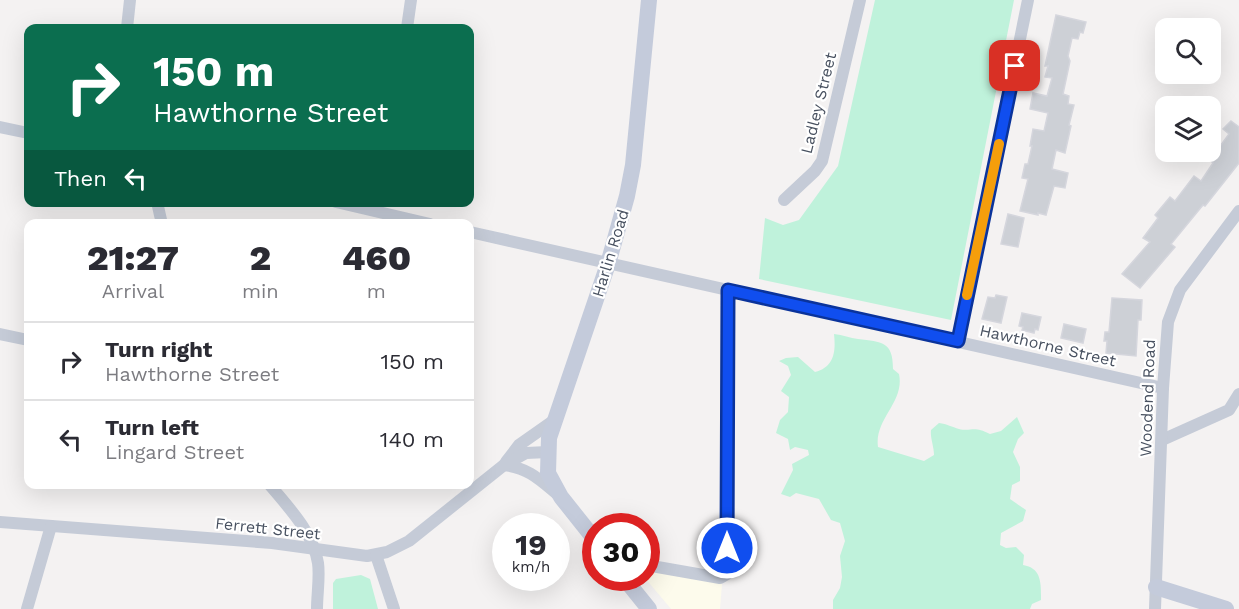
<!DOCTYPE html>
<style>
:root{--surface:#fff;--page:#f2f2f3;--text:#2b2b33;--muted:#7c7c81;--line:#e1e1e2}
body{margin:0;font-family:"Work Sans",sans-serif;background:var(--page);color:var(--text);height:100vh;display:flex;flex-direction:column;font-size:22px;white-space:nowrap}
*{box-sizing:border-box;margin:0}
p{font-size:20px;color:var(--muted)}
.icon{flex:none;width:33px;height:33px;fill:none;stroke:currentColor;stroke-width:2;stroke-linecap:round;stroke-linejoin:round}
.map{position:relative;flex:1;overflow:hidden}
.side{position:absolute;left:24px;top:219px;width:450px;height:270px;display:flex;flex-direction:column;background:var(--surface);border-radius:12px;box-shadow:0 6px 24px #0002}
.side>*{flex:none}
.guide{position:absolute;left:24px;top:24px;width:450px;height:183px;border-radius:12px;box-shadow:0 6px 24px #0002;background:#0b6e4f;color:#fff;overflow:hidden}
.fabs{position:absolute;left:1155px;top:18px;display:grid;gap:12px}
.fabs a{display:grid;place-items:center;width:66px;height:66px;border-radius:12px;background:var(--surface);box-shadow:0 6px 24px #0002;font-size:30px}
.speed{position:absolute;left:492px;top:513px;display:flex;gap:12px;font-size:30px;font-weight:700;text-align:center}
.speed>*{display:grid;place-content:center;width:78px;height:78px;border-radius:50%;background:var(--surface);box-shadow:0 6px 24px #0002;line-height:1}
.speed small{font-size:15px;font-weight:400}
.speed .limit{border:9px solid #d22;background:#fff;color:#111}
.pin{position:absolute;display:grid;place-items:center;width:51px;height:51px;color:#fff;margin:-26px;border-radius:12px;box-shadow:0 3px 9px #0006}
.me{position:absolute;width:66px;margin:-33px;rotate:0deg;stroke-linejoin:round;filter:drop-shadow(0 0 4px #0008)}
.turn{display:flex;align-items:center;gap:21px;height:126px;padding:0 30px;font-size:27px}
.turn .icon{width:78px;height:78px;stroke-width:2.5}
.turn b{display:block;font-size:42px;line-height:51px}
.then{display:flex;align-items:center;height:57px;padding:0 30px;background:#0003;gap:12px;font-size:22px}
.eta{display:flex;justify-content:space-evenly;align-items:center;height:102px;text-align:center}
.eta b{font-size:36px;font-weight:800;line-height:42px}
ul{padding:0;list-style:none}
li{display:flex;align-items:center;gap:18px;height:78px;padding:0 30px;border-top:2px solid var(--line)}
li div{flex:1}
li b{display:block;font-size:22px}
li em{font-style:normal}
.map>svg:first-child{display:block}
.commercial{fill:#fdfbec}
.green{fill:#bff2db}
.building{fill:#cdd0d6;stroke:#d5d6dd;stroke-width:1.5}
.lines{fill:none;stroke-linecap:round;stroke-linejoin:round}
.street{stroke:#c5cbd7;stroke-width:12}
.secondary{stroke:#c4cbdb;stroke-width:16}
.route-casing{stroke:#0a339b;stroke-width:15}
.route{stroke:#104eef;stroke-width:10}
.slow{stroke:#f59e0b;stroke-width:10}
.labels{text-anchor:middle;stroke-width:4.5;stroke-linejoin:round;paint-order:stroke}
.street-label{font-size:16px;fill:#485160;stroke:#fff}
</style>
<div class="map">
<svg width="1239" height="609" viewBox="0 0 1239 609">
<rect width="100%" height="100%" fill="#f4f2f2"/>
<polygon class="commercial" points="649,570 722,584 720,609 671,609 645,578"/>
<g class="green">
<polygon points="875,0 1014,0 951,320 759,279 765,218 783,225 799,220 838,166"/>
<path d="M 834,334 C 843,335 850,338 858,339 C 882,342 893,341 893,369 L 899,374 C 905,402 874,419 878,447 L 924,461 L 934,455 C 934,446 930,438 931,430 L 939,423 C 947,424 952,427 959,429 C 972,432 973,425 990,434 L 1001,431 L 1017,417 L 1024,433 L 1018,439 L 1013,452 L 1020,467 L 1020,481 L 1012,485 L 1010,499 L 1026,510 L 1023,521 L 1001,533 L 1000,545 L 1006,548 L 1016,547 L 1024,555 L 1023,565 C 1042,568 1041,584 1041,600 L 1032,604 L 1030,609 L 833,609 L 833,600 L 840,588 L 842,577 L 840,556 L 845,541 L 840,523 L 831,520 L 819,499 L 796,493 L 790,497 L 781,494 L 793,470 L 792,464 L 809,455 L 808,450 L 795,447 L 790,450 L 788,439 L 776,433 L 780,420 L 788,412 L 789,397 L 781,391 L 791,375 L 788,366 L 779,361 L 786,358 L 798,357 L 815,372 C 834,367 836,352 834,334 Z"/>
<polygon points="361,575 370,579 378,609 333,609 333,583 336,579"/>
</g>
<g class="building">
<polygon points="1056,15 1086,22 1083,33 1080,32 1078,39 1072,38 1068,56 1070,61 1063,94 1069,96 1068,104 1074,105 1069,125 1071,126 1065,153 1056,150 1052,169 1068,173 1065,188 1054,186 1046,215 1038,213 1038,215 1020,211 1028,179 1022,178 1025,164 1028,164 1032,146 1030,146 1033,129 1044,131 1048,113 1030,109 1033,93 1047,96 1052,78 1045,77 1048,66 1045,66"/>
<polygon points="1231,121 1239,127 1239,163 1205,206 1203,205 1171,244 1175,247 1140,288 1122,274 1150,242 1143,238 1158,218 1155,215 1170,197 1175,201 1194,176 1201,181 1213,163 1210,160 1229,134 1223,129"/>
<polygon points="1008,214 1024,218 1018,247 1001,244"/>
<polygon points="996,295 1007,297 1001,323 982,319 988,297 995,298"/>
<polygon points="1112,298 1142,300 1141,320 1138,320 1136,356 1106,353 1107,341 1104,341 1105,332 1109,332"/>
<polygon points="1022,313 1041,317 1038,330 1035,329 1034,333 1022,330 1023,327 1019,326"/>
<polygon points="1064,324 1086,329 1083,343 1061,338"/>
</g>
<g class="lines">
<g class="street">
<polyline points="127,28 130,0"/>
<polyline points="407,28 411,0"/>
<polyline points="0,127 28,133"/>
<polyline points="784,200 815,171 822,161 860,0"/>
<polyline points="157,202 162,224"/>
<polyline points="336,202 430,224"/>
<polyline points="470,232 1163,388"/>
<polyline points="0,334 28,340"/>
<polyline points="958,341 1028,0"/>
<polyline points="1162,440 1229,410 1239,394"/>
<polyline points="506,462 519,445 556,419"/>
<path d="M 504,465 C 528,468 539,479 557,494"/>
<path d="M 269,484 C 288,507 313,532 318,563 C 320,577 317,594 317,609"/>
<polyline points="0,522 272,543 367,556 387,552 409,541 504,465 526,453 548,452"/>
<polyline points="376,555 394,609"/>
<polyline points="646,565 720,578 727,574 728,290"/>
<polyline points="27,609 51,526"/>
<polyline points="1155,609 1163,388 1168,322 1180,290 1239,211"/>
</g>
<g class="secondary">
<polyline points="596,541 561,497 548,473 549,438 608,264 627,196 633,165 649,0"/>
<polyline points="624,578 649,609"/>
<polyline points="1156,587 1226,609"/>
</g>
</g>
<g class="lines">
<g class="route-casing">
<polyline id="route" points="727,548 728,290 958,341 1015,66"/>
</g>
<use href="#route" class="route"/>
<polyline class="slow" points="967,295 999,144"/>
</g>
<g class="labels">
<g class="street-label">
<text transform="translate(818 103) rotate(-76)" y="6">Ladley Street</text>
<text transform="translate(610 253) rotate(-73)" y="6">Harlin Road</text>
<text transform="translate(1048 345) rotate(13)" y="6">Hawthorne Street</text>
<text transform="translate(1147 398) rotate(-88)" y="6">Woodend Road</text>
<text transform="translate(268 528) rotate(6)" y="6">Ferrett Street</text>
</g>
</g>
</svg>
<div class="fabs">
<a><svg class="icon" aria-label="search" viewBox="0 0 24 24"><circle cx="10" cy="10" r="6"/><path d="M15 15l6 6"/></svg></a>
<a><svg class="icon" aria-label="layers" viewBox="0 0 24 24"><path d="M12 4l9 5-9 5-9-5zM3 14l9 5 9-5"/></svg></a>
</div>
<div class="speed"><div>19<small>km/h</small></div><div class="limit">30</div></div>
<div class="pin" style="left:1015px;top:66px;background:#d93025"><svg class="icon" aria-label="arrive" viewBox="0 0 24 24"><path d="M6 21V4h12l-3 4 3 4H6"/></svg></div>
<svg class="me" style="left:727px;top:548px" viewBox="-20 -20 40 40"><circle r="17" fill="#104eef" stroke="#fff" stroke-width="3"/><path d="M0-11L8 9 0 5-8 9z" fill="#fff"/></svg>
<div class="guide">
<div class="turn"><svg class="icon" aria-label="right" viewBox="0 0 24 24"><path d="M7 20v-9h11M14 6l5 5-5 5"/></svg><div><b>150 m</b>Hawthorne Street</div></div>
<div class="then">Then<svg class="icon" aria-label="left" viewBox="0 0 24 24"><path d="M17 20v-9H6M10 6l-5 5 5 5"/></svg></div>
</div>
<section class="side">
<div class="eta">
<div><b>21:27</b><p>Arrival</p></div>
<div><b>2</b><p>min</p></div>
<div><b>460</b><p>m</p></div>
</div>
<ul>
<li><svg class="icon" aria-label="right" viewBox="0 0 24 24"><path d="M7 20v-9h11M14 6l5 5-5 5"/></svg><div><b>Turn right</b><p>Hawthorne Street</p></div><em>150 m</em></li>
<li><svg class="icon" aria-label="left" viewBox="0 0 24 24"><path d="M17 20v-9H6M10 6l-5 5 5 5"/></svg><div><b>Turn left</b><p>Lingard Street</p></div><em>140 m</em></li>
</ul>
</section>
</div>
